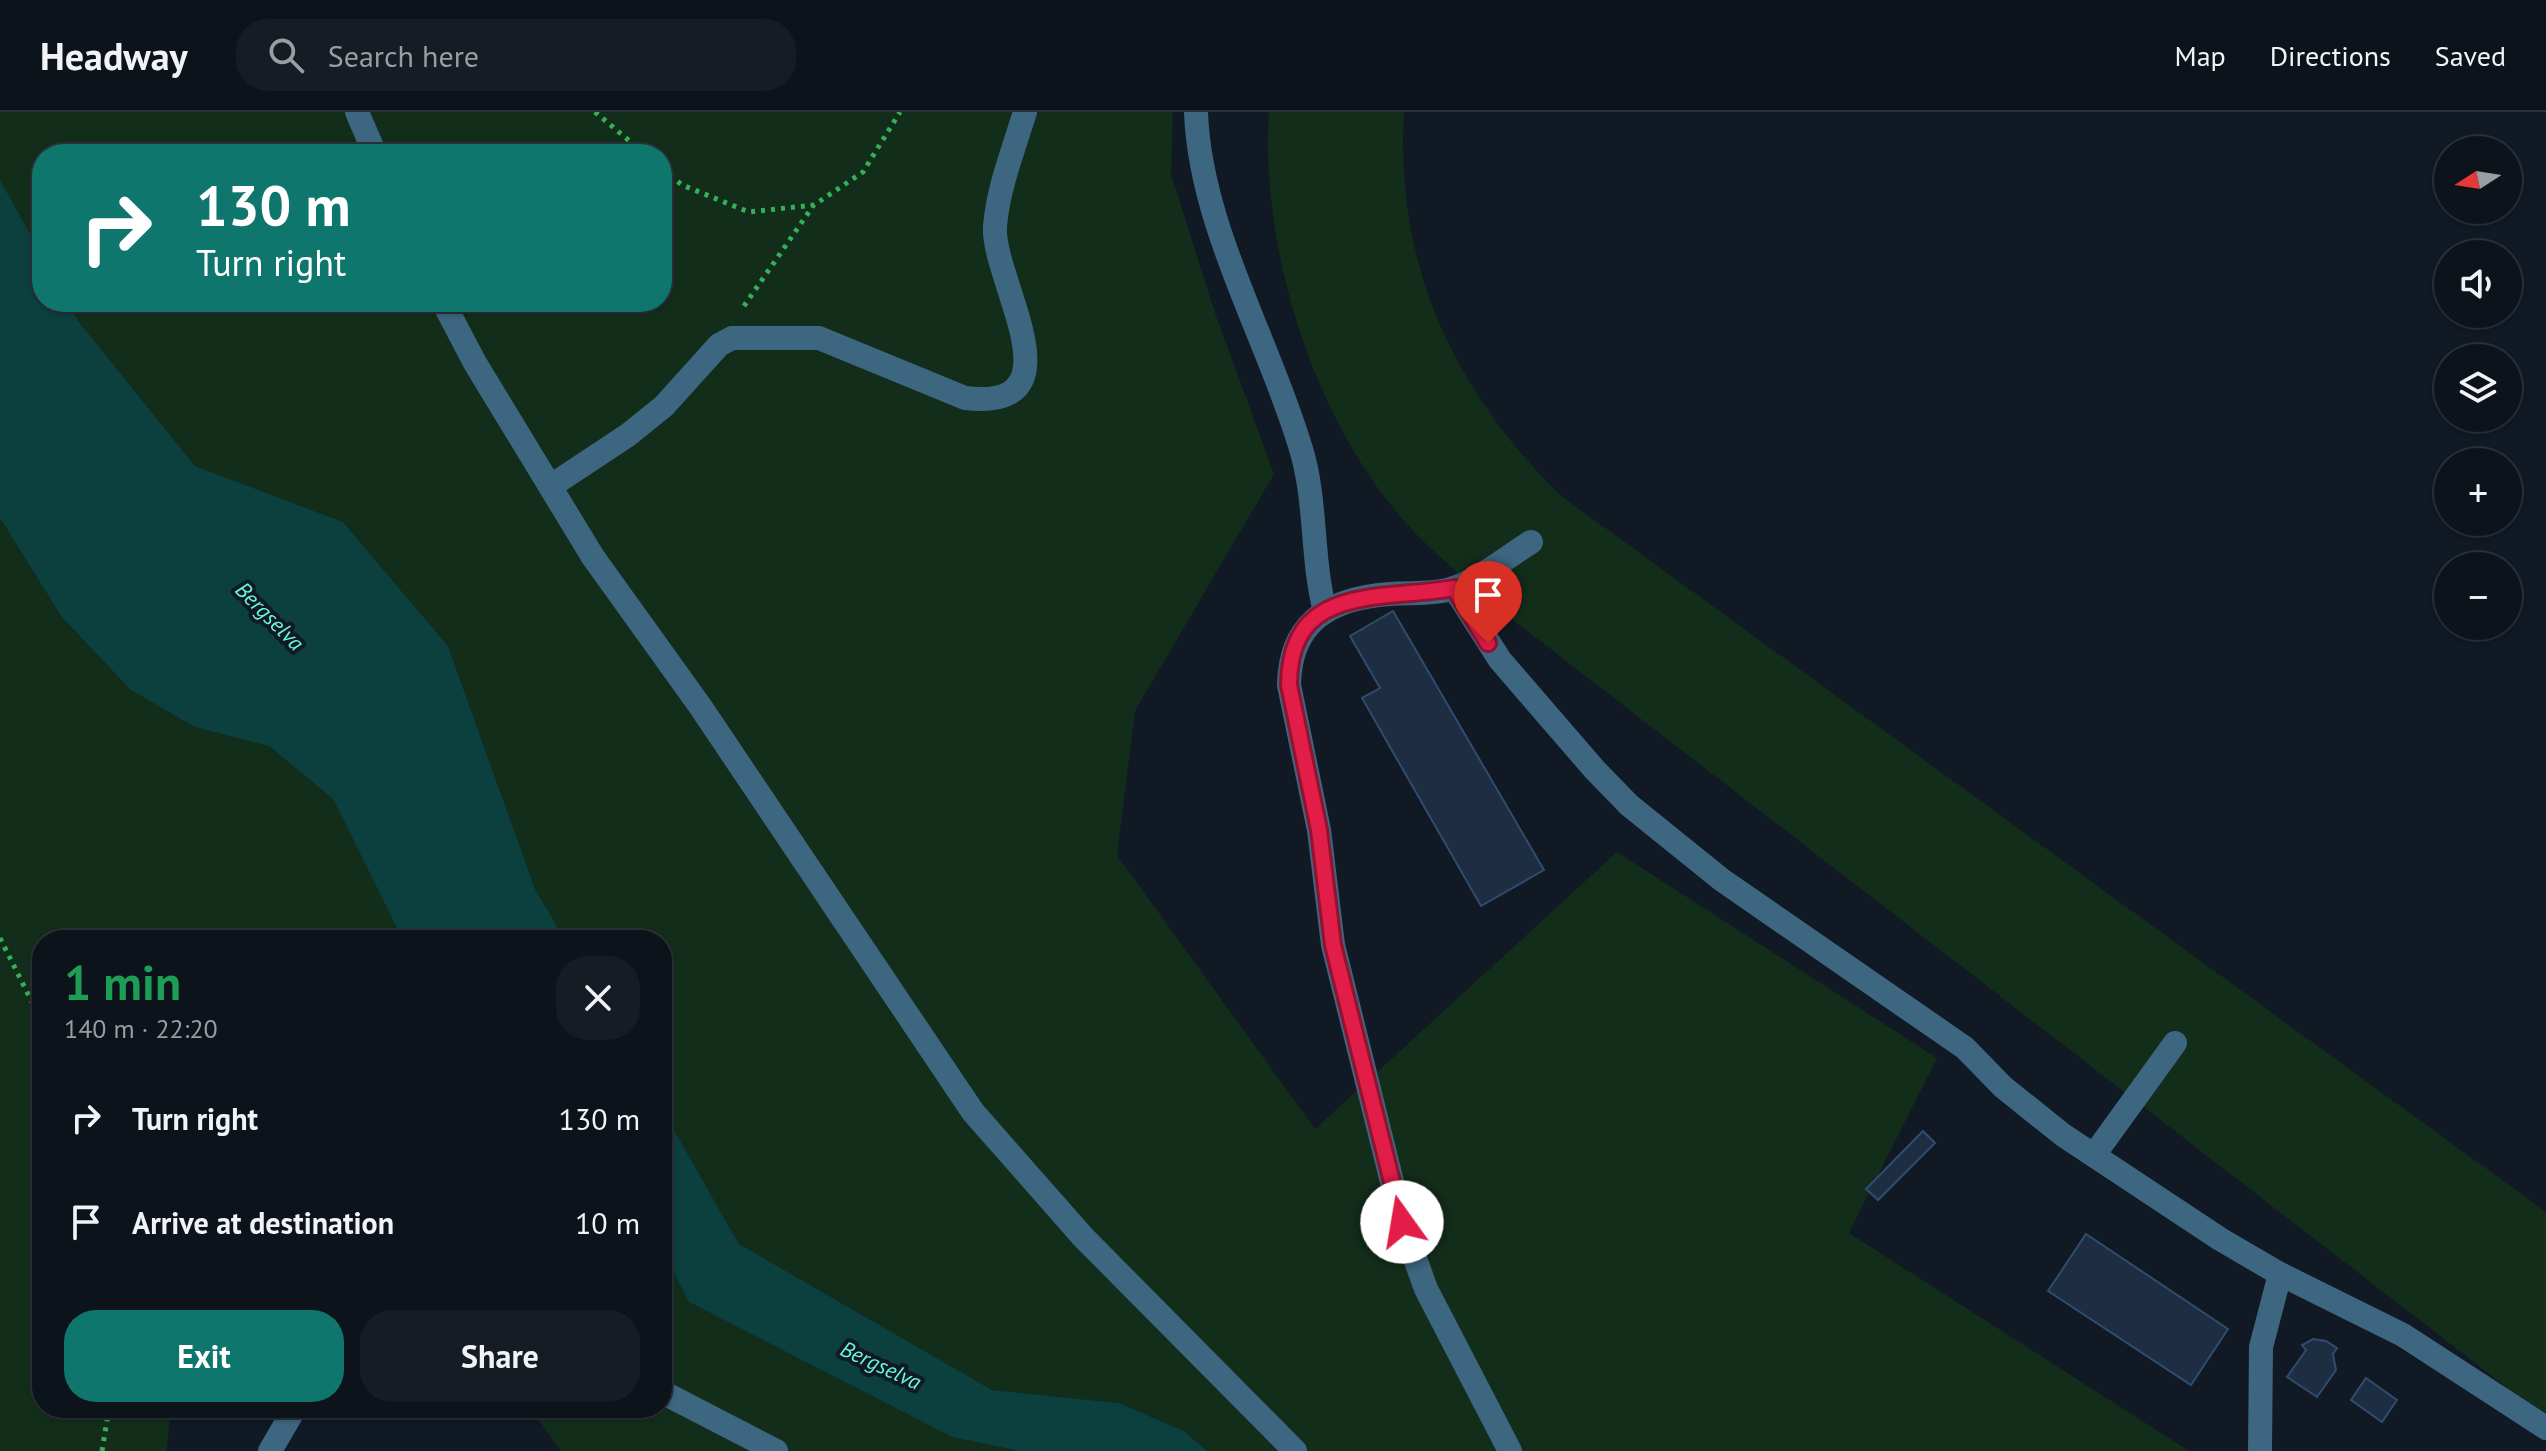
<!DOCTYPE html>
<meta charset="utf-8">
<style>
:root{--surface:#0c131b;--page:#151c24;--text:#f1f3f6;--muted:#9a9ea3;--line:#2c323a;--accent:#0f766e}
body{margin:0;font-family:"PT Sans",sans-serif;background:var(--page);color:var(--text);height:100vh;display:flex;flex-direction:column;font-size:30px;white-space:nowrap}
*{box-sizing:border-box;margin:0}
p{font-size:26px;color:var(--muted)}
.icon{flex:none;width:44px;height:44px;fill:none;stroke:currentColor;stroke-width:2;stroke-linecap:round;stroke-linejoin:round}
.map{position:relative;flex:1;overflow:hidden}
.sheet{position:absolute;left:32px;top:818px;width:640px;height:488px;display:flex;flex-direction:column;background:var(--surface);border-radius:32px;box-shadow:0 2px 6px #0004,0 0 0 2px var(--line)}
.sheet>*{flex:none}
.banner{position:absolute;left:32px;top:32px;width:640px;height:168px;border-radius:32px;box-shadow:0 2px 6px #0004,0 0 0 2px var(--line);background:#0f766e;color:#fff;overflow:hidden}
.needle{width:52px;rotate:258deg}
.fabs{position:absolute;left:2434px;top:24px;display:grid;gap:16px}
.fabs a{display:grid;place-items:center;width:88px;height:88px;border-radius:50%;background:var(--surface);box-shadow:0 2px 6px #0004,0 0 0 2px var(--line);font-size:40px}
.pin{position:absolute;display:grid;place-items:center;width:68px;height:68px;color:#fff;margin:-82px -34px;border-radius:50% 50% 50% 0;rotate:-45deg;box-shadow:0 0 8px #0007}
.pin .icon{rotate:45deg}
.me{position:absolute;width:88px;margin:-44px;rotate:347deg;stroke-linejoin:round;filter:drop-shadow(0 0 6px #0008)}
.turn{display:flex;align-items:center;gap:28px;height:168px;padding:0 32px;font-size:36px}
.turn .icon{width:104px;height:104px;stroke-width:2.5}
.turn b{display:block;font-size:56px;line-height:68px}
.round{display:grid;place-items:center;flex:none;width:84px;height:84px;border-radius:32px;background:var(--page)}
.summary{display:flex;align-items:center;justify-content:space-between;height:136px;padding:0 32px}
h1{font-size:48px;font-weight:700;line-height:60px;color:#1e9e55}
.action{display:flex;gap:16px;margin-top:auto;padding:16px 32px}
.action a{flex:1;height:92px;border-radius:32px;background:var(--accent);color:#fff;font-size:32px;font-weight:700;line-height:92px;text-align:center}
.action a+a{background:var(--page);color:var(--text)}
ul{padding:0;list-style:none}
li{display:flex;align-items:center;gap:24px;height:104px;padding:0 32px}
li div{flex:1}
li b{display:block;font-size:30px}
li em{font-style:normal}
header{display:flex;align-items:center;gap:48px;box-sizing:border-box;height:112px;padding:0 40px;background:var(--surface);border-bottom:2px solid var(--line)}
header strong{font-size:38px}
nav{display:flex;gap:44px;margin-inline-start:auto;font-size:28px}
.search{width:560px;height:72px;background:var(--page);display:flex;align-items:center;gap:20px;box-sizing:border-box;padding:0 28px;border-radius:32px;color:var(--muted);font-size:30px}
.map>svg:first-child{display:block}
.green{fill:#132d1b}
.water{fill:#0c403f}
.building{fill:#1d2e43;stroke:#304c6e;stroke-width:2}
.lines{fill:none;stroke-linecap:round;stroke-linejoin:round}
.path{stroke:#35b059;stroke-width:5;stroke-dasharray:4 6;stroke-linecap:butt}
.minor{stroke:#3d6680;stroke-width:24}
.route-casing{stroke:#92132f;stroke-width:20}
.route{stroke:#e11d48;stroke-width:14}
.labels{text-anchor:middle;stroke-width:8;stroke-linejoin:round;paint-order:stroke}
.water-label{font-size:22px;font-style:italic;fill:#68f7dd;stroke:#101924}
</style>
<header>
<strong>Headway</strong>
<div class="search"><svg class="icon" aria-label="search" viewBox="0 0 24 24"><circle cx="10" cy="10" r="6"/><path d="M15 15l6 6"/></svg>Search here</div>
<nav><a>Map</a><a>Directions</a><a>Saved</a></nav>
</header>
<div class="map">
<svg width="2546" height="1339" viewBox="0 0 2546 1339">
<rect width="100%" height="100%" fill="#101924"/>
<g class="green">
<polygon points="0,0 1173,0 1171,62 1215,201 1274,362 1135,599 1117,743 1315,1017 1617,740 1937,946 1849,1121 2189,1339 1207,1339 1184,1319 1119,1291 992,1278 739,1132 662,997 662,828 565,828 535,777 448,534 343,410 195,354 79,210 68,190 662,190 662,42 42,42 42,143 0,68"/>
<path d="M 1269,0 L 1404,0 C 1395,153 1453,277 1560,383 L 2546,1100 L 2546,1301 L 2514,1281 L 1496,495 C 1465,465 1427,437 1399,403 C 1312,301 1260,134 1269,0 Z"/>
<polygon points="0,406 61,504 195,615 269,634 333,687 401,824 407,828 42,828 42,1296 170,1296 167,1339 0,1339"/>
<polygon points="662,1137 689,1190 952,1325 1019,1339 561,1339 530,1296 662,1296"/>
</g>
<g class="water">
<polygon points="0,68 42,143 42,190 68,190 79,210 195,354 343,410 448,534 535,777 565,828 407,828 401,824 333,687 269,634 195,615 131,578 61,504 0,406"/>
<polygon points="662,997 739,1132 992,1278 1119,1291 1184,1319 1207,1339 1019,1339 952,1325 689,1190 662,1137"/>
</g>
<g class="building">
<polygon points="1393,499 1544,758 1481,794 1362,586 1380,576 1350,524"/>
<polygon points="1923,1019 1935,1031 1878,1088 1866,1077"/>
<polygon points="2086,1122 2228,1217 2191,1273 2048,1179"/>
<polygon points="2313,1227 2326,1229 2337,1236 2333,1242 2336,1258 2317,1285 2287,1265 2306,1238 2302,1233"/>
<polygon points="2366,1266 2397,1288 2382,1310 2351,1288"/>
</g>
<g class="lines">
<g class="path">
<polyline points="595,0 645,42"/>
<polyline points="662,57 682,73 749,100 814,93 863,60 900,0"/>
<polyline points="744,194 813,94"/>
<polyline points="0,826 42,910"/>
<polyline points="102,1339 109,1296"/>
</g>
<g class="minor">
<polyline points="357,0 375,42"/>
<path d="M 1196,0 C 1200,115 1269,228 1301,337 C 1317,389 1311,446 1325,499"/>
<polyline points="443,190 475,251 593,445 700,594 973,1000 1083,1125 1295,1339"/>
<path d="M 551,374 L 628,323 L 664,294 L 719,233 L 732,226 L 819,226 L 965,286 C 1083,300 991,167 995,114 C 998,76 1014,36 1025,0"/>
<polyline points="1454,476 1500,548 1595,658 1629,693 1722,768 1965,936 2003,975 2063,1023 2220,1127 2280,1162 2403,1223 2546,1316"/>
<polyline points="2094,1043 2175,931"/>
<polyline points="662,1280 776,1339"/>
<polyline points="270,1339 295,1296"/>
<path d="M 1510,1339 L 1426,1177 L 1402,1110 L 1333,833 L 1319,718 L 1289,573 C 1290,509 1331,486 1390,482 C 1410,480 1431,483 1451,477 C 1478,469 1507,445 1531,430"/>
<polyline points="2260,1339 2261,1235 2280,1162"/>
</g>
</g>
<g class="lines">
<g class="route-casing">
<path id="route" d="M 1402,1110 L 1333,833 L 1319,718 L 1289,573 C 1289,470 1383,489 1454,476 L 1488,531"/>
</g>
<use href="#route" class="route"/>
</g>
<g class="labels">
<g class="water-label">
<text transform="translate(270 504) rotate(45)" y="8">Bergselva</text>
<text transform="translate(881 1253) rotate(25)" y="8">Bergselva</text>
</g>
</g>
</svg>
<div class="fabs">
<a><svg class="needle" viewBox="-14 -14 28 28"><path d="M0-13l5 13h-10z" fill="#e53935"/><path d="M0 13l5-13h-10z" fill="#9a9ea3"/></svg></a>
<a><svg class="icon" aria-label="sound" viewBox="0 0 24 24"><path d="M4 9h4l5-4v14l-5-4H4zM17 9q2 3 0 6"/></svg></a>
<a><svg class="icon" aria-label="layers" viewBox="0 0 24 24"><path d="M12 4l9 5-9 5-9-5zM3 14l9 5 9-5"/></svg></a>
<a>+</a>
<a>−</a>
</div>
<div class="pin" style="left:1488px;top:531px;background:#d93025"><svg class="icon" aria-label="arrive" viewBox="0 0 24 24"><path d="M6 21V4h12l-3 4 3 4H6"/></svg></div>
<svg class="me" style="left:1402px;top:1110px" viewBox="-20 -20 40 40"><circle r="19" fill="#fff"/><path d="M0-13L10 11 0 6-10 11z" fill="#e11d48"/></svg>
<div class="banner">
<div class="turn"><svg class="icon" aria-label="right" viewBox="0 0 24 24"><path d="M7 20v-9h11M14 6l5 5-5 5"/></svg><div><b>130 m</b>Turn right</div></div>
</div>
<section class="sheet">
<div class="summary"><div><h1>1 min</h1><p>140 m · 22:20</p></div><a class="round"><svg class="icon" aria-label="close" viewBox="0 0 24 24"><path d="M6 6l12 12M18 6L6 18"/></svg></a></div>
<ul>
<li><svg class="icon" aria-label="right" viewBox="0 0 24 24"><path d="M7 20v-9h11M14 6l5 5-5 5"/></svg><div><b>Turn right</b></div><em>130 m</em></li>
<li><svg class="icon" aria-label="arrive" viewBox="0 0 24 24"><path d="M6 21V4h12l-3 4 3 4H6"/></svg><div><b>Arrive at destination</b></div><em>10 m</em></li>
</ul>
<div class="action"><a>Exit</a><a>Share</a></div>
</section>
</div>
